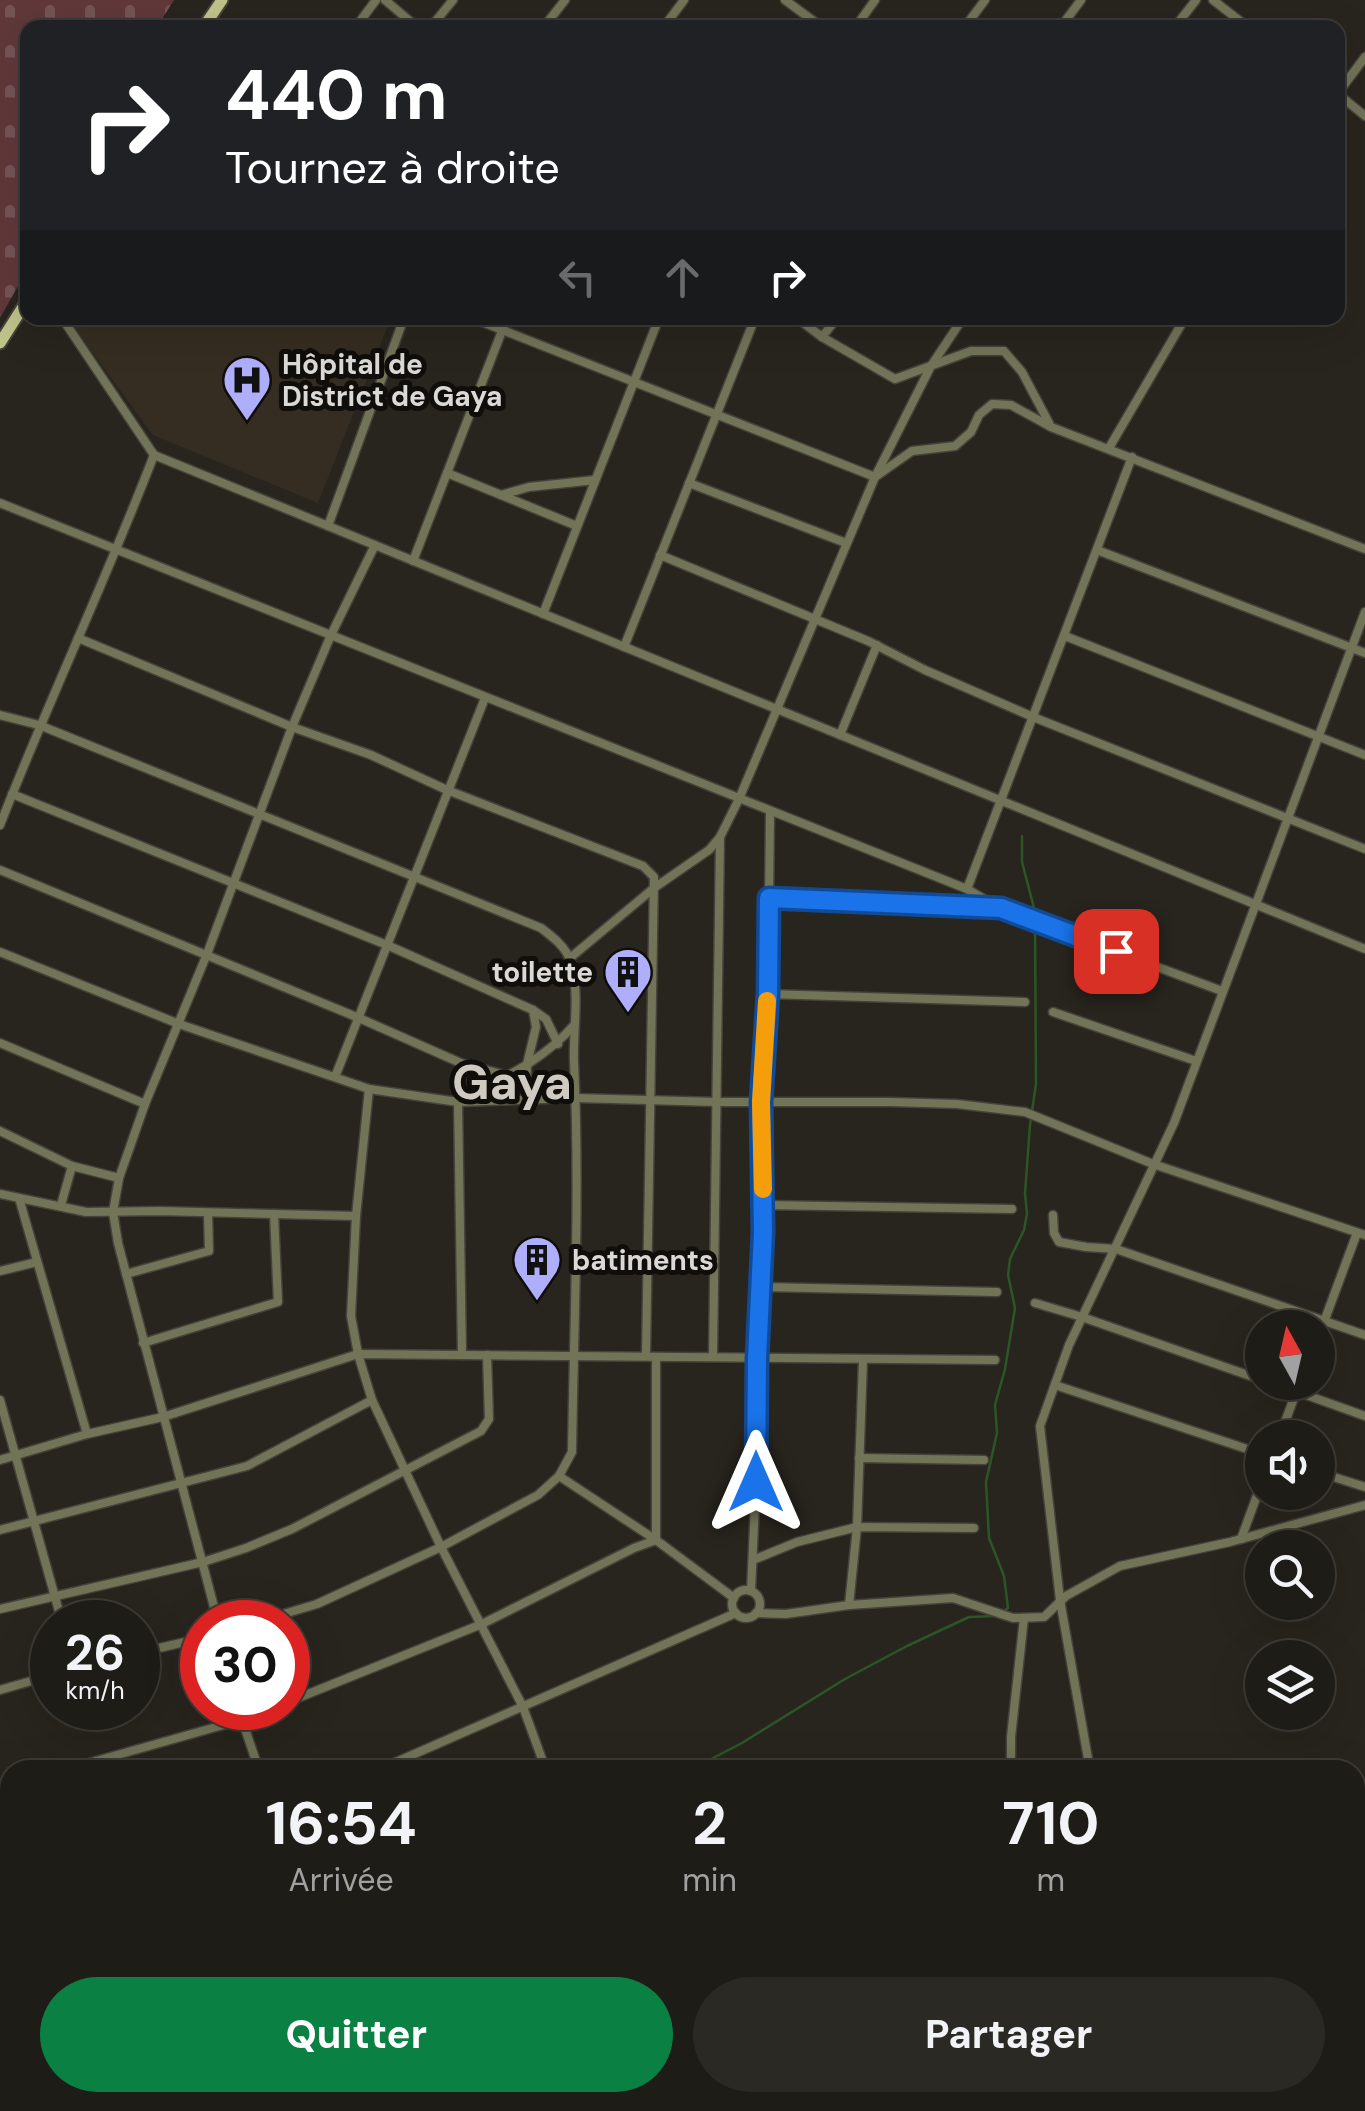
<!DOCTYPE html>
<html lang="fr">
<meta charset="utf-8">
<style>
:root{--surface:#1e1c16;--page:#2b2923;--text:#f1f3f6;--muted:#a1a1a1;--line:#3c3a35;--accent:#0b8043}
body{margin:0;font-family:"DM Sans",sans-serif;background:var(--page);color:var(--text);height:100vh;display:flex;flex-direction:column;font-size:38px;white-space:nowrap}
*{box-sizing:border-box;margin:0}
p{font-size:32px;color:var(--muted)}
.icon{flex:none;width:55px;height:55px;fill:none;stroke:currentColor;stroke-width:2;stroke-linecap:round;stroke-linejoin:round}
.map{position:relative;flex:1;overflow:hidden}
.side{position:absolute;left:0px;top:1760px;width:1365px;height:352px;display:flex;flex-direction:column;background:var(--surface);border-radius:30px 30px 0 0;box-shadow:0 10px 40px #0002,0 0 0 2px var(--line)}
.side>*{flex:none}
.top-card{position:absolute;left:20px;top:20px;width:1325px;height:305px;border-radius:20px;box-shadow:0 10px 40px #0002,0 0 0 2px var(--line);background:#202124;color:#fff;overflow:hidden}
.needle{width:65px;rotate:352deg}
.fabs{position:absolute;left:1245px;top:1310px;display:grid;gap:20px}
.fabs a{display:grid;place-items:center;width:90px;height:90px;border-radius:50%;background:var(--surface);box-shadow:0 10px 40px #0002,0 0 0 2px var(--line);font-size:50px}
.speed{position:absolute;left:30px;top:1600px;display:flex;gap:20px;font-size:50px;font-weight:700;text-align:center}
.speed>*{display:grid;place-content:center;width:130px;height:130px;border-radius:50%;background:var(--surface);box-shadow:0 10px 40px #0002,0 0 0 2px var(--line);line-height:1}
.speed small{font-size:25px;font-weight:400}
.speed .limit{border:15px solid #d22;background:#fff;color:#111}
.pin{position:absolute;display:grid;place-items:center;width:85px;height:85px;color:#fff;margin:-42px;border-radius:20px;box-shadow:0 5px 15px #0006}
.me{position:absolute;width:110px;margin:-55px;rotate:0deg;stroke-linejoin:round;filter:drop-shadow(0 0 8px #0008)}
.turn{display:flex;align-items:center;gap:35px;height:210px;padding:0 40px;font-size:45px}
.turn .icon{width:130px;height:130px;stroke-width:2.5}
.turn b{display:block;font-size:70px;line-height:85px}
.lanes{display:flex;align-items:center;height:95px;padding:0 40px;background:#0003;justify-content:center;gap:50px;direction:ltr}
.lanes .off{opacity:.35}
.eta{display:flex;justify-content:space-evenly;align-items:center;height:170px;text-align:center}
.eta b{font-size:60px;font-weight:700;line-height:70px}
.cta{display:flex;gap:20px;margin-top:auto;padding:20px 40px}
.cta a{flex:1;height:115px;border-radius:60px;background:var(--accent);color:#fff;font-size:40px;font-weight:700;line-height:115px;text-align:center}
.cta a+a{background:var(--page);color:var(--text)}
.map>svg:first-child{display:block}
.built{fill:#352d21}
.wetland{fill:url(#wetland-marsh)}
.cemetery{fill:url(#cemetery-stones)}
.lines{fill:none;stroke-linecap:round;stroke-linejoin:round}
.stream{stroke:#2c5626;stroke-width:2.5}
.street-casing{stroke:#45423b;stroke-width:11}
.secondary-casing{stroke:#45423b;stroke-width:14}
.primary-casing{stroke:#45423b;stroke-width:15}
.street{stroke:#727458;stroke-width:8}
.secondary{stroke:#9ea174;stroke-width:10}
.primary{stroke:#c0c38a;stroke-width:11}
.route-casing{stroke:#114b97;stroke-width:25}
.route{stroke:#1a73e8;stroke-width:18}
.slow{stroke:#f59e0b;stroke-width:18}
.labels{text-anchor:middle;stroke-width:10;stroke-linejoin:round;paint-order:stroke}
.poi-label{font-size:28px;font-weight:bold;fill:#dbd9d5;stroke:#100e0b;text-anchor:start}
.town-label{font-size:48px;font-weight:bold;fill:#cfcac2;stroke:#100e0b}
</style>
<div class="map">
<svg width="1365" height="2111" viewBox="0 0 1365 2111">
<defs>
<pattern id="wetland-marsh" width="20" height="14" patternUnits="userSpaceOnUse" patternTransform="scale(2.5)"><rect width="20" height="14" fill="#60383a"/><path d="M1 5h8M5 5V1M11 12h8M15 12V8" fill="none" stroke="#765456"/></pattern>
<pattern id="cemetery-stones" width="16" height="16" patternUnits="userSpaceOnUse" patternTransform="scale(2.5)"><rect width="16" height="16" fill="#60383a"/><path d="M2 7V4a2 2 0 0 1 4 0v3zM10 15v-3a2 2 0 0 1 4 0v3z" fill="#765456"/></pattern>
</defs>
<rect width="100%" height="100%" fill="#28251e"/>
<polygon class="built" points="67,318 391,318 318,503 153,435"/>
<polygon class="wetland" points="0,1990 10,1997 10,2102 26,2103 11,2111 0,2111"/>
<polygon class="cemetery" points="0,0 174,0 157,27 28,28 27,270 0,318"/>
<g class="lines">
<g class="stream">
<polyline points="1022,836 1022,862 1034,908 1035,918"/>
<polyline points="1002,1612 1008,1608 1004,1576 989,1538 986,1482 997,1433 995,1405 1005,1369 1015,1308 1008,1275 1010,1259 1024,1230 1027,1214 1025,1193 1030,1125 1036,1084 1035,926"/>
<polyline points="690,1770 742,1743 845,1679 907,1646 969,1617 995,1616"/>
</g>
<g class="street-casing">
<g id="street">
<polyline points="385,0 418,28"/>
<polyline points="785,0 823,28"/>
<polyline points="1213,0 1249,28"/>
<polyline points="355,28 376,0"/>
<polyline points="430,28 453,0"/>
<polyline points="543,28 565,0"/>
<polyline points="663,28 684,0"/>
<polyline points="855,28 875,0"/>
<polyline points="964,28 985,0"/>
<polyline points="1060,28 1081,0"/>
<polyline points="1174,28 1196,0"/>
<polyline points="1338,93 1365,57"/>
<polyline points="1338,94 1365,116"/>
<polyline points="62,318 154,455 1365,949"/>
<polyline points="472,318 875,477 931,366 963,318"/>
<polyline points="797,318 822,337 895,379 971,351 1004,351 1022,372 1049,423"/>
<polyline points="822,337 837,318"/>
<polyline points="1109,448 1185,318"/>
<polyline points="447,473 577,526"/>
<polyline points="689,483 846,543"/>
<polyline points="501,495 529,487 595,480"/>
<polyline points="0,503 967,889 1001,909 1222,991"/>
<polyline points="328,526 404,318"/>
<polyline points="1097,550 1365,653"/>
<polyline points="660,555 868,641 925,670 1033,717 1365,849"/>
<polyline points="413,561 507,318"/>
<polyline points="543,614 659,318"/>
<polyline points="1065,636 1365,755"/>
<polyline points="78,638 292,727 371,755 447,790 643,866 654,877 646,1355"/>
<polyline points="624,647 755,318"/>
<path d="M 0,715 L 39,725 L 541,928 C 553,937 566,947 571,962 C 580,994 573,1028 574,1061 C 580,1191 574,1322 572,1452 L 559,1476 L 538,1495 L 441,1547 L 317,1604 L 257,1622"/>
<polyline points="840,735 877,645"/>
<polyline points="12,794 387,945 533,1010 546,1019 558,1044"/>
<path d="M 0,825 C 49,700 106,580 154,455"/>
<polyline points="0,870 359,1018 463,1064 509,1076"/>
<polyline points="967,889 1132,457"/>
<polyline points="769,898 999,908"/>
<polyline points="0,952 179,1024 369,1089 458,1102 576,1098 717,1102 891,1102 957,1104 1025,1112 1153,1164 1365,1235"/>
<polyline points="570,958 654,888 709,850 720,837 739,799 875,477 912,451 955,446 971,432 979,415 992,404 1011,405 1051,427 1365,549"/>
<polyline points="768,994 1025,1002"/>
<polyline points="1053,1012 1196,1061"/>
<polyline points="0,1043 145,1104"/>
<polyline points="335,1077 485,698"/>
<polyline points="369,1089 356,1216 351,1316 358,1354 372,1400 441,1547 523,1707 546,1770"/>
<path d="M 463,1099 C 503,1078 544,1060 574,1025"/>
<polyline points="526,1100 527,1064 536,1027 533,1010"/>
<polyline points="0,1131 72,1166 119,1178 113,1212 118,1243 218,1622"/>
<polyline points="119,1178 145,1104 207,954 292,727 331,635 375,545"/>
<polyline points="0,1194 86,1212 161,1211 356,1216"/>
<polyline points="19,1198 87,1434"/>
<polyline points="61,1205 72,1166"/>
<polyline points="763,1205 1012,1209"/>
<polyline points="1053,1215 1054,1233 1059,1242 1086,1247 1116,1249 1365,1335"/>
<polyline points="0,1271 37,1262"/>
<polyline points="126,1274 209,1251 208,1213"/>
<polyline points="762,1287 997,1292"/>
<polyline points="1035,1303 1082,1317 1262,1380"/>
<polyline points="1318,1338 1357,1233"/>
<polyline points="143,1343 278,1302 274,1214"/>
<polyline points="462,1355 458,1102 463,1064"/>
<polyline points="713,1357 720,837"/>
<polyline points="1270,1382 1365,1416"/>
<polyline points="1055,1385 1262,1454"/>
<polyline points="0,1400 62,1622"/>
<polyline points="1279,1438 1300,1382"/>
<polyline points="859,1458 984,1460"/>
<polyline points="0,1460 87,1434 163,1417 358,1354 995,1360"/>
<polyline points="1318,1472 1365,1487"/>
<polyline points="559,1476 656,1540 734,1598"/>
<polyline points="0,1530 247,1466 372,1400"/>
<polyline points="1241,1539 1262,1482"/>
<polyline points="753,1560 797,1542 857,1527 974,1528"/>
<circle cx="746" cy="1604" r="14"/>
<polyline points="751,1591 756,1482 757,1359 762,1287 761,1102 768,994 770,811"/>
<polyline points="849,1605 857,1527 863,1360"/>
<polyline points="0,1609 203,1562 246,1548 292,1529 481,1431 489,1419 487,1355"/>
<polyline points="756,1613 786,1614 849,1605 953,1598 1013,1618 1044,1617 1066,1596 1120,1566 1230,1542 1365,1505"/>
<polyline points="138,1653 202,1638"/>
<polyline points="0,1690 52,1675"/>
<polyline points="288,1702 482,1624 634,1548 656,1540 656,1357"/>
<polyline points="238,1708 259,1770"/>
<polyline points="64,1770 241,1720 273,1708"/>
<polyline points="378,1770 736,1613"/>
<polyline points="1011,1770 1011,1737 1024,1618"/>
<polyline points="1090,1770 1060,1600 1040,1426 1069,1345 1174,1123 1365,612"/>
<polyline points="0,1786 10,1784"/>
<polyline points="0,1808 10,1810"/>
<polyline points="0,1991 10,2002"/>
</g>
</g>
<g class="secondary-casing">
<g id="secondary">
<polyline points="0,1839 10,1840"/>
<polyline points="1355,2068 1365,2068"/>
</g>
</g>
<g class="primary-casing">
<g id="primary">
<polyline points="203,28 222,0"/>
<polyline points="0,343 28,299"/>
</g>
</g>
<use href="#street" class="street"/>
<use href="#secondary" class="secondary"/>
<use href="#primary" class="primary"/>
</g>
<g class="lines">
<g class="route-casing">
<polyline id="route" points="756,1482 757,1359 763,1232 761,1102 768,994 769,898 1001,908 1116,951"/>
</g>
<use href="#route" class="route"/>
<polyline class="slow" points="763,1189 761,1102 767,1001"/>
</g>
<defs>
<g id="hospital-pin" transform="scale(2.5)"><path d="M0 17L-7.5 6A9.5 9.5 0 1 1 7.5 6Z" fill="#aeaefa" stroke="#100e0b"/><path d="M-5-5h3v3.5h4V-5h3V5h-3V1.5h-4V5h-3Z" fill="#111"/></g>
<g id="building-pin" transform="scale(2.5)"><path d="M0 17L-7.5 6A9.5 9.5 0 1 1 7.5 6Z" fill="#aeaefa" stroke="#100e0b"/><path d="M-4-6H4V6H1V3H-1V6H-4ZM-2.5-4.3h1.7v1.8h-1.7ZM.8-4.3h1.7v1.8H.8ZM-2.5-1h1.7V.8h-1.7ZM.8-1h1.7V.8H.8Z" fill="#111"/></g>
</defs>
<g fill-rule="evenodd">
<use href="#hospital-pin" x="247" y="380"/>
<use href="#building-pin" x="628" y="972"/>
<use href="#building-pin" x="537" y="1260"/>
</g>
<g class="labels">
<g class="poi-label">
<text x="282" y="374">Hôpital de<tspan x="282" dy="32">District de Gaya</tspan></text>
<text x="593" y="982" text-anchor="end">toilette</text>
<text x="572" y="1270">batiments</text>
</g>
<g class="town-label">
<text x="512" y="1099">Gaya</text>
</g>
</g>
</svg>
<div class="fabs">
<a><svg class="needle" viewBox="-14 -14 28 28"><path d="M0-13l5 13h-10z" fill="#e53935"/><path d="M0 13l5-13h-10z" fill="#a1a1a1"/></svg></a>
<a><svg class="icon" aria-label="sound" viewBox="0 0 24 24"><path d="M4 9h4l5-4v14l-5-4H4zM17 9q2 3 0 6"/></svg></a>
<a><svg class="icon" aria-label="search" viewBox="0 0 24 24"><circle cx="10" cy="10" r="6"/><path d="M15 15l6 6"/></svg></a>
<a><svg class="icon" aria-label="layers" viewBox="0 0 24 24"><path d="M12 4l9 5-9 5-9-5zM3 14l9 5 9-5"/></svg></a>
</div>
<div class="speed"><div>26<small>km/h</small></div><div class="limit">30</div></div>
<div class="pin" style="left:1116px;top:951px;background:#d93025"><svg class="icon" aria-label="arrive" viewBox="0 0 24 24"><path d="M6 21V4h12l-3 4 3 4H6"/></svg></div>
<svg class="me" style="left:756px;top:1482px" viewBox="-20 -20 40 40"><path d="M0-17L14 15 0 8-14 15z" fill="#1a73e8" stroke="#fff" stroke-width="4"/></svg>
<div class="top-card">
<div class="turn"><svg class="icon" aria-label="right" viewBox="0 0 24 24"><path d="M7 20v-9h11M14 6l5 5-5 5"/></svg><div><b>440 m</b>Tournez à droite</div></div>
<div class="lanes"><svg class="icon off" aria-label="left" viewBox="0 0 24 24"><path d="M17 20v-9H6M10 6l-5 5 5 5"/></svg><svg class="icon off" aria-label="ahead" viewBox="0 0 24 24"><path d="M12 20V5M6 11l6-6 6 6"/></svg><svg class="icon" aria-label="right" viewBox="0 0 24 24"><path d="M7 20v-9h11M14 6l5 5-5 5"/></svg></div>
</div>
<section class="side">
<div class="eta">
<div><b>16:54</b><p>Arrivée</p></div>
<div><b>2</b><p>min</p></div>
<div><b>710</b><p>m</p></div>
</div>
<div class="cta"><a>Quitter</a><a>Partager</a></div>
</section>
</div>
